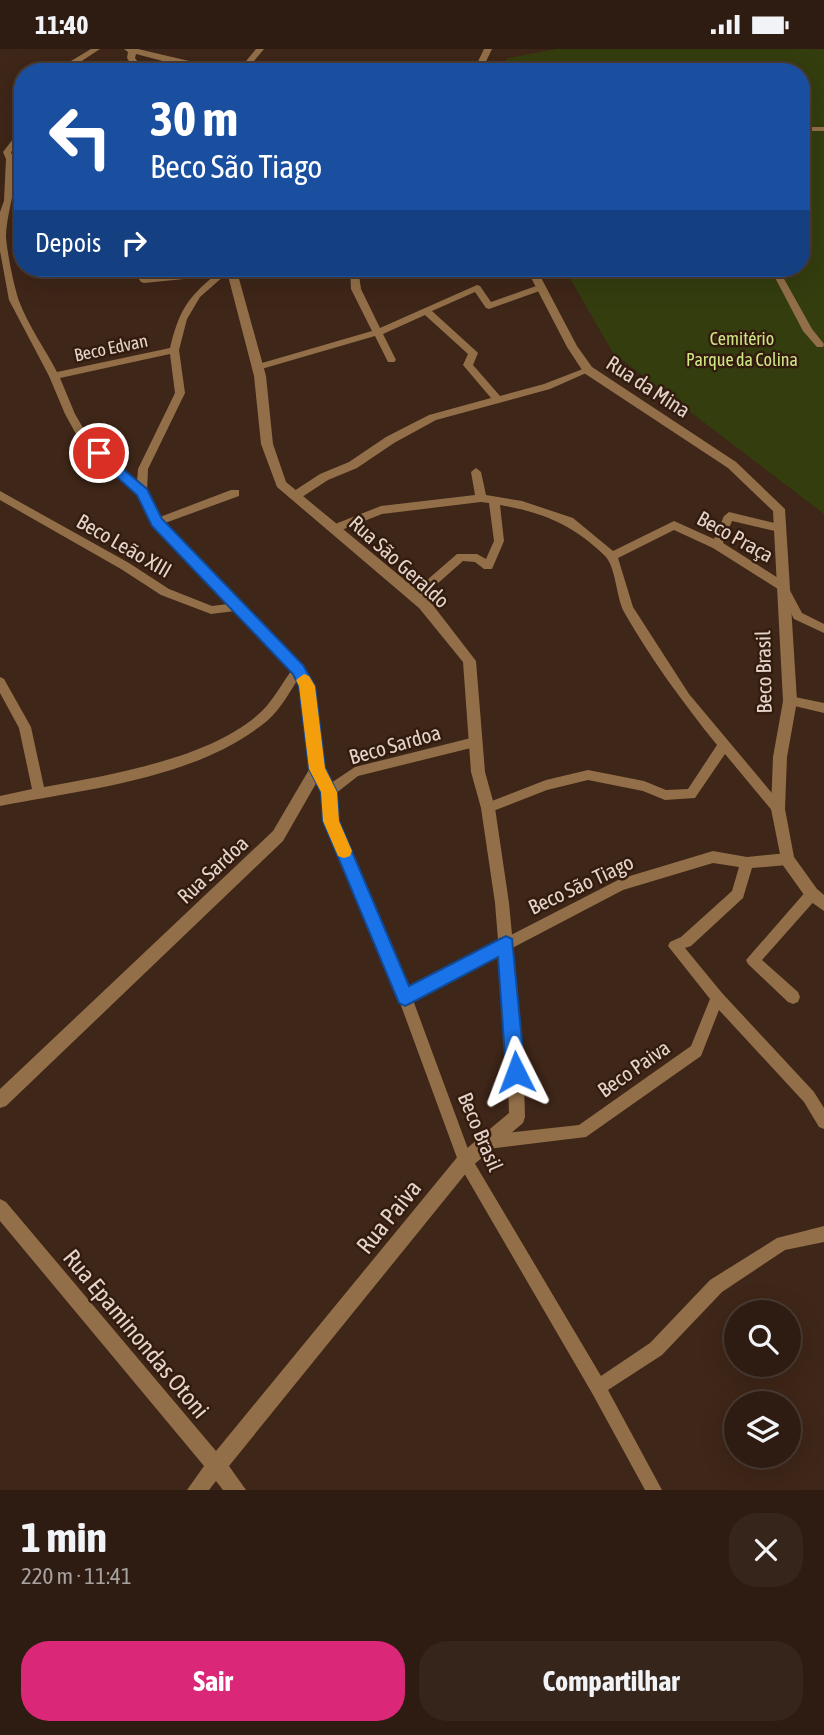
<!DOCTYPE html>
<html lang="pt">
<meta charset="utf-8">
<style>
:root{--surface:#2e1c12;--page:#36251b;--text:#f1f3f6;--muted:#a7a19f;--line:#493a32;--accent:#db2777}
body{margin:0;font-family:"Asap Condensed",sans-serif;background:var(--page);color:var(--text);height:100vh;display:flex;flex-direction:column;font-size:26px;white-space:nowrap}
*{box-sizing:border-box;margin:0}
p{font-size:23px;color:var(--muted)}
.icon{flex:none;width:38px;height:38px;fill:none;stroke:currentColor;stroke-width:2;stroke-linecap:round;stroke-linejoin:round}
.map{position:relative;height:1441px;overflow:hidden}
.sheet{display:flex;flex-direction:column;background:var(--surface);flex:1}
.sheet>*{flex:none}
.top-card{position:absolute;left:14px;top:14px;width:796px;height:214px;border-radius:28px;box-shadow:0 7px 28px #0002,0 0 0 2px var(--line);background:#1a4fa0;color:#fff;overflow:hidden}
.buttons{position:absolute;left:724px;top:1251px;display:grid;gap:14px}
.buttons a{display:grid;place-items:center;width:77px;height:77px;border-radius:50%;background:var(--surface);box-shadow:0 7px 28px #0002,0 0 0 2px var(--line);font-size:35px}
.pin{position:absolute;display:grid;place-items:center;width:60px;height:60px;color:#fff;margin:-30px;border:4px solid #fff;border-radius:50%;box-shadow:0 2px 7px #0007}
.me{position:absolute;width:77px;margin:-38px;rotate:357deg;stroke-linejoin:round;filter:drop-shadow(0 0 5px #0008)}
.turn{display:flex;align-items:center;gap:24px;height:147px;padding:0 21px;font-size:32px}
.turn .icon{width:91px;height:91px;stroke-width:2.5}
.turn b{display:block;font-size:49px;line-height:60px}
.then{display:flex;align-items:center;height:66px;padding:0 21px;background:#0003;gap:14px;font-size:26px}
.round{display:grid;place-items:center;flex:none;width:74px;height:74px;border-radius:28px;background:var(--page)}
.head{display:flex;align-items:center;justify-content:space-between;height:119px;padding:0 21px}
h1{font-size:42px;font-weight:700;line-height:52px}
.action{display:flex;gap:14px;margin-top:auto;padding:14px 21px}
.action a{flex:1;height:80px;border-radius:28px;background:var(--accent);color:#fff;font-size:28px;font-weight:700;line-height:80px;text-align:center}
.action a+a{background:var(--page);color:var(--text)}
.status{display:flex;justify-content:space-between;align-items:center;height:49px;padding:0 35px;background:var(--surface);direction:ltr}
.status svg{height:19px;fill:currentColor}
.map>svg:first-child{display:block}
.green{fill:#343d0e}
.lines{fill:none;stroke-linecap:round;stroke-linejoin:round}
.lane{fill:#926f48;fill-rule:evenodd}
.street{fill:#926f48;fill-rule:evenodd}
.route{fill:#1a73e8;stroke:#114b97;stroke-width:2}
.slow{fill:#f59e0b}
.labels{text-anchor:middle;stroke-width:5;stroke-linejoin:round;paint-order:stroke}
.far-park-label{font-size:18px;fill:#cfe685;stroke:#331c0e}
.far-street-label{font-size:18px;fill:#e4d4cb;stroke:#331c0e}
.street-label{font-size:21px;fill:#e4d4cb;stroke:#331c0e}
.near-street-label{font-size:24px;fill:#e4d4cb;stroke:#331c0e}
</style>
<div class="status"><b>11:40</b><svg viewBox="0 0 49 12"><path d="M0 12V9h3v3zM5 12V6h3v6zM10 12V3h3v9zM15 12V0h3v12zM26 1h20v11H26zM47 4h2v5h-2z"/></svg></div>
<div class="map">
<svg width="824" height="1441" viewBox="0 0 824 1441">
<rect width="100%" height="100%" fill="#3e2618"/>
<polygon class="green" points="557,0 824,0 824,465 613,304 564,219 802,219 802,23 497,23 508,9"/>
<g class="lines">
<g class="lane">
<polygon points="91,0 100,0 68,21 69,23 61,23 61,18"/>
<polygon points="256,0 264,0 245,23 237,23"/>
<polygon points="484,0 492,0 481,23 473,23"/>
<polygon points="173,11 179,11 189,23 181,23 172,13"/>
<rect x="802" y="78" width="22" height="4"/>
<path d="M 20,81 L 23,81 L 23,89 L 11,103 C 22,128 6,162 6,188 C 7,203 14,238 19,252 C 28,276 45,300 57,323 L 170,299 C 179,263 186,250 214,227 L 144,234 L 141,233 L 136,226 L 104,226 L 101,225 L 101,221 L 139,220 L 142,221 L 147,228 L 233,219 L 200,248 L 187,270 L 179,301 L 185,344 L 148,420 L 147,443 L 160,468 L 231,441 L 239,441 L 239,447 L 165,474 L 259,573 L 261,576 L 259,579 L 251,579 L 235,562 L 211,565 L 161,546 L 121,520 L 0,451 L 0,442 L 129,514 L 169,540 L 212,557 L 228,555 L 153,476 L 138,445 L 82,396 L 65,365 L 49,327 L 9,251 L 0,202 L 0,163 L 4,152 L 6,110 L 3,103 ZM 170,305 L 175,344 L 138,420 L 137,433 L 90,391 L 75,365 L 60,329 Z"/>
<polygon points="350,219 358,219 361,240 380,279 477,236 480,237 491,253 539,236 545,236 545,240 489,260 486,259 475,243 432,262 476,302 478,304 473,316 500,347 544,335 588,318 593,321 550,340 436,371 394,394 357,419 328,431 299,450 291,450 290,447 291,444 320,425 349,413 386,388 429,366 491,349 463,316 468,305 425,266 383,285 396,311 394,313 388,313 375,287 258,321 255,320 255,316 372,282 351,240"/>
<polygon points="770,219 778,219 812,280 824,295 823,298 817,298 803,282"/>
<path d="M 476,419 L 481,423 L 486,446 L 522,452 L 573,469 L 613,502 L 674,472 L 714,490 L 724,467 L 729,463 L 783,476 L 784,479 L 783,482 L 779,483 L 732,472 L 723,494 L 786,534 L 802,564 L 824,575 L 824,584 L 794,570 L 778,540 L 713,499 L 674,481 L 618,509 L 633,558 L 689,645 L 782,756 L 784,760 L 782,764 L 778,765 L 774,764 L 725,705 L 695,749 L 665,751 L 643,742 L 588,731 L 547,741 L 488,764 L 484,763 L 482,759 L 484,755 L 546,731 L 588,721 L 644,732 L 666,741 L 688,740 L 717,696 C 683,654 651,610 624,563 C 616,548 616,518 605,507 C 574,476 542,463 500,456 L 504,492 L 492,520 L 484,520 L 475,513 L 463,512 L 419,551 L 411,551 L 409,548 L 411,545 L 457,505 L 477,505 L 486,510 L 494,492 L 489,454 L 481,453 L 382,465 L 334,484 L 329,480 L 330,477 L 381,457 L 475,446 L 471,423 Z"/>
<path d="M 298,616 L 302,618 L 304,621 L 302,624 C 291,640 282,659 267,672 C 196,730 87,740 0,757 L 0,747 L 32,740 L 19,679 L 0,644 L 0,628 L 4,630 L 31,678 L 44,738 C 110,726 213,709 262,662 C 275,649 283,632 294,618 Z"/>
<polygon points="790,647 824,654 824,664 786,655 784,652 786,649"/>
<polygon points="475,688 479,689 481,693 479,697 358,727 335,745 337,772 408,939 620,830 713,802 747,808 787,804 792,806 793,810 792,814 787,816 752,819 743,849 691,897 685,899 722,944 814,1043 824,1059 824,1080 819,1078 804,1053 719,961 701,1007 586,1088 488,1100 483,1098 481,1093 483,1088 488,1086 579,1076 691,997 710,950 668,897 670,893 681,888 732,842 739,818 713,814 623,841 413,951 471,1108 601,1327 650,1294 710,1231 777,1189 824,1177 824,1193 785,1201 722,1243 662,1306 608,1341 662,1441 645,1441 592,1344 460,1117 385,913 325,772 323,743 311,720 313,716 317,715 321,716 331,734 355,718"/>
<polygon points="812,839 817,841 819,845 817,849 762,911 798,943 800,948 798,953 793,955 788,953 748,915 746,911 807,841"/>
</g>
<g class="street">
<path d="M 124,0 L 138,0 L 236,23 C 202,23 169,14 136,5 L 135,9 L 145,23 L 136,23 L 127,9 L 128,3 Z"/>
<polygon points="226,219 236,219 266,327 273,395 286,433 429,551 476,612 485,723 495,759 509,854 523,1001 525,1068 523,1074 471,1118 229,1417 246,1441 223,1441 216,1432 209,1441 187,1441 204,1417 0,1172 0,1150 6,1153 216,1402 459,1106 509,1064 507,1001 495,854 481,759 471,723 463,613 419,559 277,438 261,395 254,327"/>
<polygon points="526,219 536,219 577,297 592,318 736,413 785,460 797,652 787,708 785,760 794,808 817,840 824,846 824,862 807,850 782,815 771,760 773,708 783,652 773,462 728,419 584,324 567,298"/>
<polygon points="255,571 260,572 303,617 314,637 324,720 322,724 283,792 6,1057 0,1059 0,1040 273,782 310,719 300,637 293,625 250,580 249,576 250,572"/>
</g>
</g>
<polygon class="route" points="99,400 147,440 162,470 303,616 315,637 325,719 337,743 339,772 409,937 500,890 506,887 512,890 525,1023 522,1030 516,1033 509,1030 506,1023 498,908 411,954 405,957 399,954 323,772 321,743 309,720 299,637 293,625 152,477 137,446 95,408 93,404"/>
<polygon class="slow" points="304,625 309,627 315,637 325,719 337,743 339,772 352,802 350,807 344,809 338,807 323,772 321,743 309,720 299,637 296,631"/>
<g class="labels">
<g class="far-park-label">
<text x="742" y="296">Cemitério<tspan x="742" dy="21">Parque da Colina</tspan></text>
</g>
<g class="far-street-label">
<text transform="translate(111 299) rotate(-12)" y="6">Beco Edvan</text>
</g>
<g class="street-label">
<text transform="translate(648 338) rotate(33)" y="7">Rua da Mina</text>
<text transform="translate(735 488) rotate(29)" y="7">Beco Praça</text>
<text transform="translate(124 497) rotate(30)" y="7">Beco Leão XIII</text>
<text transform="translate(399 513) rotate(42)" y="7">Rua São Geraldo</text>
<text transform="translate(764 623) rotate(-91)" y="7">Beco Brasil</text>
<text transform="translate(395 696) rotate(-16)" y="7">Beco Sardoa</text>
<text transform="translate(213 821) rotate(-43)" y="7">Rua Sardoa</text>
<text transform="translate(581 836) rotate(-25)" y="7">Beco São Tiago</text>
<text transform="translate(634 1020) rotate(-35)" y="7">Beco Paiva</text>
<text transform="translate(480 1083) rotate(67)" y="7">Beco Brasil</text>
</g>
<g class="near-street-label">
<text transform="translate(389 1168) rotate(-51)" y="8">Rua Paiva</text>
<text transform="translate(136 1285) rotate(50)" y="8">Rua Epaminondas Otoni</text>
</g>
</g>
</svg>
<div class="buttons">
<a><svg class="icon" aria-label="search" viewBox="0 0 24 24"><circle cx="10" cy="10" r="6"/><path d="M15 15l6 6"/></svg></a>
<a><svg class="icon" aria-label="layers" viewBox="0 0 24 24"><path d="M12 4l9 5-9 5-9-5zM3 14l9 5 9-5"/></svg></a>
</div>
<div class="pin" style="left:99px;top:404px;background:#d93025"><svg class="icon" aria-label="arrive" viewBox="0 0 24 24"><path d="M6 21V4h12l-3 4 3 4H6"/></svg></div>
<svg class="me" style="left:516px;top:1023px" viewBox="-20 -20 40 40"><path d="M0-17L14 15 0 8-14 15z" fill="#1a73e8" stroke="#fff" stroke-width="4"/></svg>
<div class="top-card">
<div class="turn"><svg class="icon" aria-label="left" viewBox="0 0 24 24"><path d="M17 20v-9H6M10 6l-5 5 5 5"/></svg><div><b>30 m</b>Beco São Tiago</div></div>
<div class="then">Depois<svg class="icon" aria-label="right" viewBox="0 0 24 24"><path d="M7 20v-9h11M14 6l5 5-5 5"/></svg></div>
</div>
</div>
<section class="sheet">
<div class="head"><div><h1>1 min</h1><p>220 m · 11:41</p></div><a class="round"><svg class="icon" aria-label="close" viewBox="0 0 24 24"><path d="M6 6l12 12M18 6L6 18"/></svg></a></div>
<div class="action"><a>Sair</a><a>Compartilhar</a></div>
</section>
